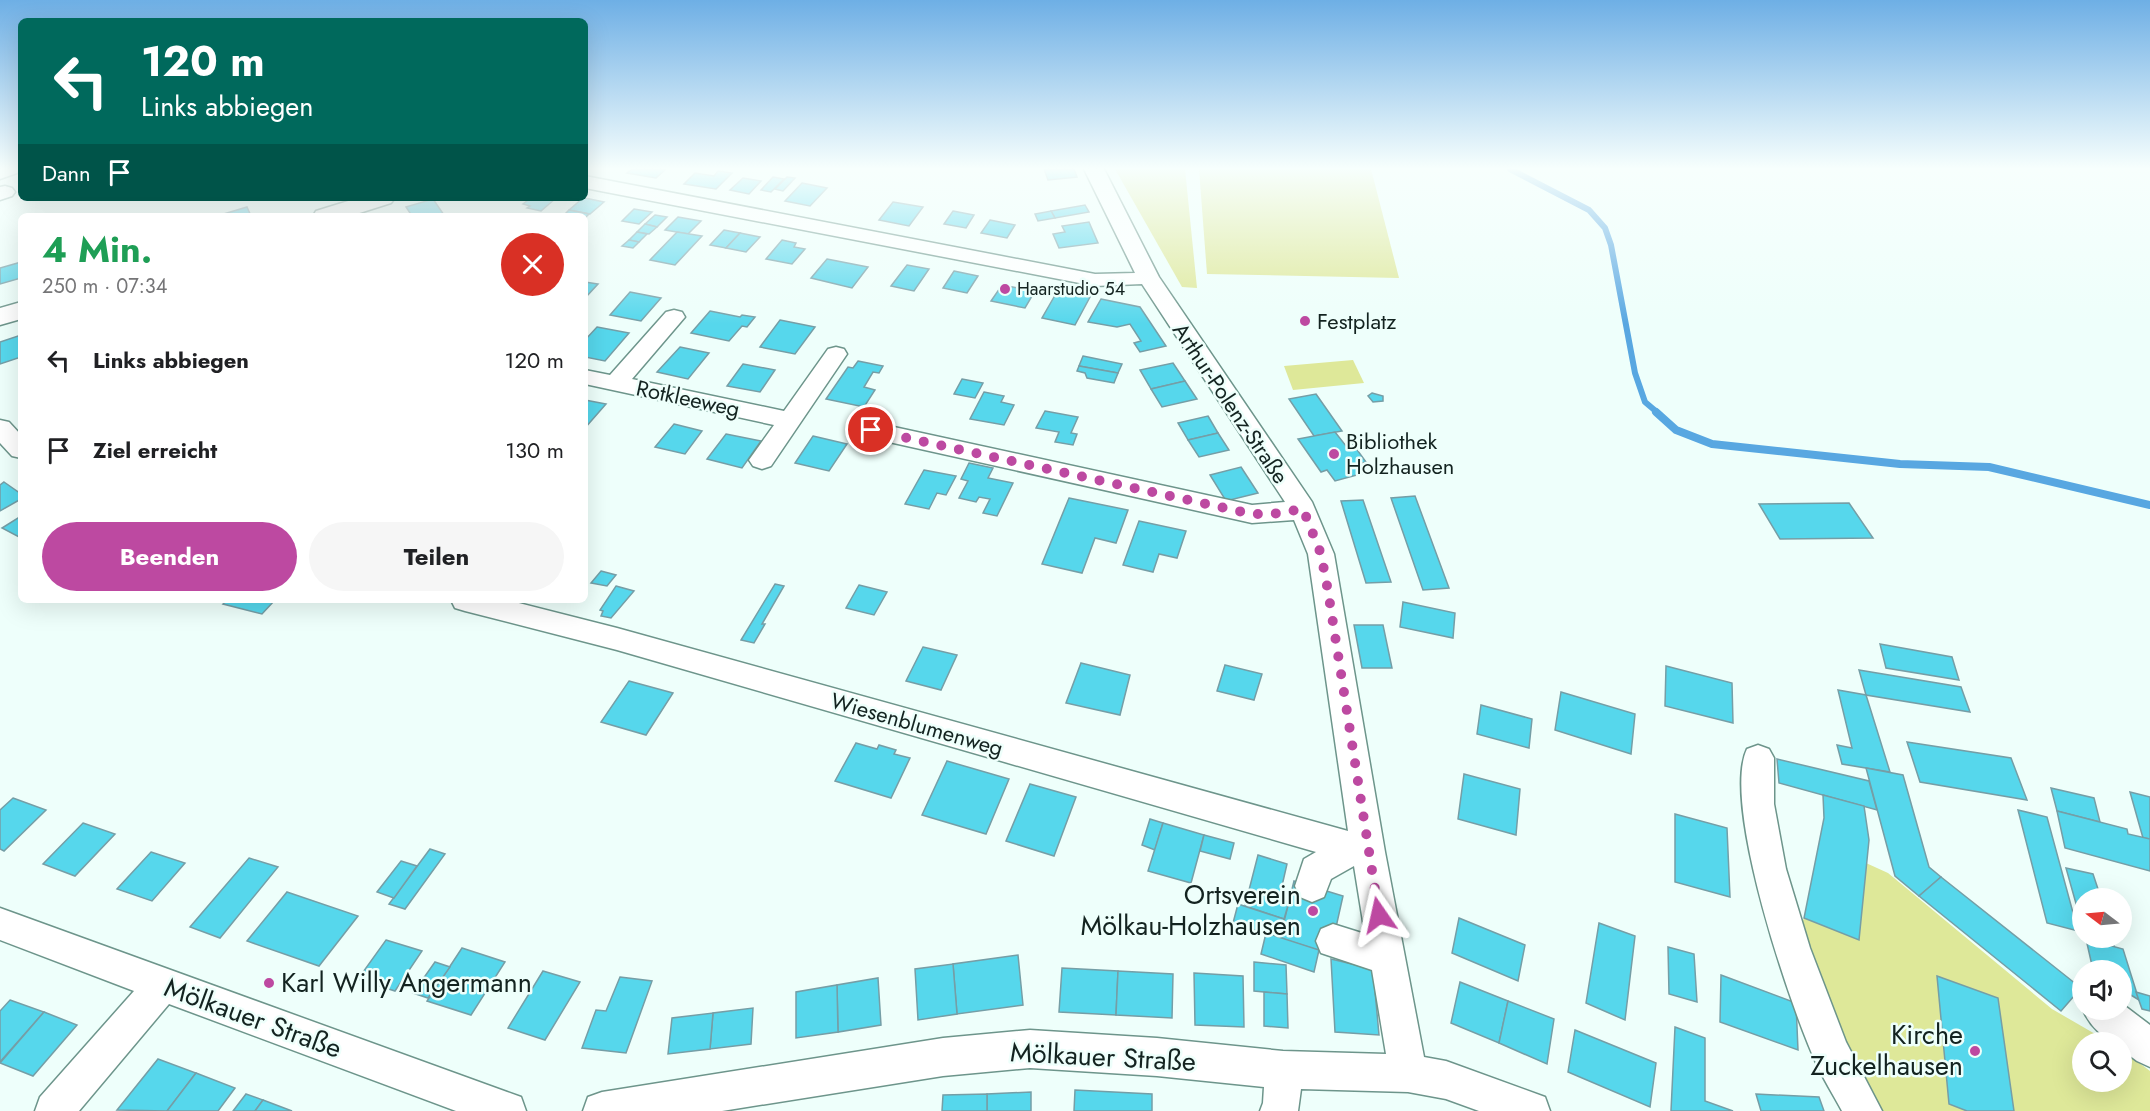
<!DOCTYPE html>
<html lang="de">
<meta charset="utf-8">
<style>
:root{--surface:#fff;--page:#f6f6f6;--text:#202124;--muted:#757577;--accent:#bd49a1}
body{margin:0;font-family:Jost,sans-serif;background:var(--page);color:var(--text);height:100vh;display:flex;flex-direction:column;font-size:22px;white-space:nowrap}
*{box-sizing:border-box;margin:0}
p{font-size:20px;color:var(--muted)}
.icon{flex:none;width:33px;height:33px;fill:none;stroke:currentColor;stroke-width:2;stroke-linecap:round;stroke-linejoin:round}
.map{position:relative;flex:1;overflow:hidden}
.drawer{position:absolute;left:18px;top:213px;width:570px;height:390px;display:flex;flex-direction:column;background:var(--surface);border-radius:9px;box-shadow:0 6px 24px #0002}
.drawer>*{flex:none}
.guide{position:absolute;left:18px;top:18px;width:570px;height:183px;border-radius:9px;box-shadow:0 6px 24px #0002;background:#00695c;color:#fff;overflow:hidden}
.needle{width:39px;rotate:286deg}
.buttons{position:absolute;left:2072px;top:888px;display:grid;gap:12px}
.buttons a{display:grid;place-items:center;width:60px;height:60px;border-radius:50%;background:var(--surface);box-shadow:0 6px 24px #0002;font-size:30px}
.pin{position:absolute;display:grid;place-items:center;width:51px;height:51px;color:#fff;margin:-26px;border:3px solid #fff;border-radius:50%;box-shadow:0 2px 6px #0007}
.me{position:absolute;width:66px;margin:-33px;rotate:349deg;stroke-linejoin:round;filter:drop-shadow(0 0 4px #0008)}
.turn{display:flex;align-items:center;gap:21px;height:126px;padding:0 24px;font-size:27px}
.turn .icon{width:78px;height:78px;stroke-width:2.5}
.turn b{display:block;font-size:42px;line-height:51px}
.then{display:flex;align-items:center;height:57px;padding:0 24px;background:#0003;gap:12px;font-size:22px}
.round{display:grid;place-items:center;flex:none;width:63px;height:63px;border-radius:32px;background:var(--page)}
.headline{display:flex;align-items:center;justify-content:space-between;height:102px;padding:0 24px}
h1{font-size:36px;font-weight:700;line-height:45px;color:#1e9e55}
.action{display:flex;gap:12px;margin-top:auto;padding:12px 24px}
.action a{flex:1;height:69px;border-radius:36px;background:var(--accent);color:#fff;font-size:24px;font-weight:700;line-height:69px;text-align:center}
.action a+a{background:var(--page);color:var(--text)}
ul{padding:0;list-style:none}
li{display:flex;align-items:center;gap:18px;height:90px;padding:0 24px}
li div{flex:1}
li b{display:block;font-size:22px}
li em{font-style:normal}
.map>svg:first-child{display:block}
.green{fill:#dee899}
.lines{fill:none;stroke-linecap:round;stroke-linejoin:round}
.stream-far1{stroke:#58a7e1;stroke-width:6}
.stream{stroke:#58a7e1;stroke-width:8}
.building{fill:#56d7ec;stroke:#759ea6;stroke-width:1.5}
.minor-casing{stroke:#6d958b;stroke-width:3}
.major-casing{stroke:#6d958b;stroke-width:3}
.minor{fill:#fff;fill-rule:evenodd}
.major{fill:#fff;fill-rule:evenodd}
.route{stroke:#bd49a1;stroke-width:10;stroke-dasharray:0 18}
.poi-dot{fill:#bd49a1;stroke:#eefffb;stroke-width:2}
.labels{text-anchor:middle;stroke-width:5;stroke-linejoin:round;paint-order:stroke}
.far-poi-label{font-size:18px;fill:#132320;stroke:#eefffb;text-anchor:start}
.poi-label{font-size:22px;fill:#132320;stroke:#eefffb;text-anchor:start}
.street-label{font-size:22px;fill:#132320;stroke:#eefffb}
.near-poi-label{font-size:27px;fill:#132320;stroke:#eefffb;text-anchor:end}
.near-street-label{font-size:27px;fill:#132320;stroke:#eefffb}
</style>
<div class="map">
<svg width="2150" height="1111" viewBox="0 0 2150 1111">
<rect width="100%" height="100%" fill="#eefffb"/>
<g class="green">
<polygon points="1115,169 1185,169 1197,288 1182,287"/>
<polygon points="1199,169 1371,169 1399,278 1207,274"/>
<polygon points="1353,360 1364,383 1293,390 1284,366"/>
<polygon points="1866,863 1888,873 2052,1009 2109,1042 2082,1042 2082,1082 2121,1082 2121,1049 2150,1071 2150,1111 1874,1111 1797,933 1804,918 1859,939"/>
</g>
<g class="lines">
<polyline class="stream-far1" points="1510,169 1589,210 1605,228 1611,245 1635,373 1645,402 1658,413"/>
<polyline class="stream" points="1656,412 1676,430 1712,444 1900,464 1989,467 2150,505"/>
</g>
<g class="building">
<polygon points="632,169 666,169 656,178 627,173"/>
<polygon points="1044,169 1074,169 1077,177 1048,180"/>
<polygon points="718,171 732,173 716,189 684,184 695,173 714,176"/>
<polygon points="773,177 784,179 771,192 761,190"/>
<polygon points="787,177 795,178 783,191 775,189"/>
<polygon points="743,178 761,181 749,194 730,190"/>
<polygon points="802,183 827,188 810,206 785,201"/>
<polygon points="531,198 556,198 541,211 527,208 530,206 523,204"/>
<polygon points="583,198 585,198 604,202 590,214 569,210"/>
<polygon points="433,199 444,215 412,216 406,207"/>
<polygon points="893,202 923,207 909,226 879,220"/>
<polygon points="1085,205 1089,212 1055,218 1051,211"/>
<polygon points="247,207 251,216 217,216"/>
<polygon points="634,209 652,212 639,224 622,221"/>
<polygon points="569,210 589,214 585,218 565,214"/>
<polygon points="953,211 974,215 966,228 944,224"/>
<polygon points="1051,211 1055,218 1038,221 1035,214"/>
<polygon points="655,215 667,217 657,227 645,224"/>
<polygon points="678,217 701,221 688,234 665,230"/>
<polygon points="990,220 1015,225 1007,238 981,233"/>
<polygon points="1089,222 1098,243 1059,248 1053,234 1065,232 1062,226"/>
<polygon points="645,224 657,227 649,234 637,232"/>
<polygon points="724,230 740,233 726,248 710,245"/>
<polygon points="637,232 647,234 639,242 629,240"/>
<polygon points="677,232 702,236 675,265 650,260"/>
<polygon points="740,233 760,237 746,252 726,248"/>
<polygon points="629,240 639,242 633,248 622,246"/>
<polygon points="782,240 796,243 794,247 805,249 792,264 766,259"/>
<polygon points="827,259 868,267 852,288 811,278"/>
<polygon points="21,262 21,278 0,284 0,268"/>
<polygon points="907,265 929,269 914,291 891,286"/>
<polygon points="954,271 978,276 967,293 943,288"/>
<polygon points="585,282 598,284 585,298"/>
<polygon points="1002,285 1035,291 1025,308 991,301"/>
<polygon points="1058,290 1090,297 1075,325 1042,318"/>
<polygon points="630,292 661,298 641,321 610,315"/>
<polygon points="1101,299 1140,307 1166,346 1140,352 1134,343 1141,341 1130,324 1117,327 1088,322"/>
<polygon points="710,311 740,317 742,315 755,317 747,327 742,326 729,341 691,333"/>
<polygon points="780,320 815,327 795,354 760,347"/>
<polygon points="597,327 629,333 605,361 585,357 585,340"/>
<polygon points="21,335 21,357 0,364 0,342"/>
<polygon points="680,347 709,353 688,379 657,372"/>
<polygon points="1083,356 1122,364 1118,373 1079,366"/>
<polygon points="858,361 883,366 879,373 873,372 864,387 875,390 864,407 826,399 848,367 853,368"/>
<polygon points="1173,363 1185,381 1151,389 1140,370"/>
<polygon points="743,364 775,370 760,392 727,386"/>
<polygon points="1079,366 1118,373 1114,383 1087,378 1085,373 1077,371"/>
<polygon points="962,379 983,383 975,398 954,394"/>
<polygon points="1185,381 1197,399 1162,407 1151,389"/>
<polygon points="984,392 1004,396 1001,402 1014,405 1004,425 970,419"/>
<polygon points="1372,393 1383,396 1383,401 1373,402 1368,396"/>
<polygon points="1316,394 1342,431 1314,436 1289,399"/>
<polygon points="585,400 606,404 585,428"/>
<polygon points="1045,411 1078,417 1071,433 1077,434 1073,445 1055,442 1059,432 1036,428"/>
<polygon points="1208,416 1218,433 1188,440 1178,423"/>
<polygon points="674,424 702,431 685,454 655,447"/>
<polygon points="1335,432 1346,446 1353,444 1366,462 1357,464 1364,473 1335,481 1327,470 1321,472 1298,439"/>
<polygon points="1218,433 1229,450 1199,457 1188,440"/>
<polygon points="726,434 761,441 742,468 707,459"/>
<polygon points="813,436 847,444 829,471 795,463"/>
<polygon points="969,463 993,468 988,478 1013,483 997,516 983,513 990,499 979,497 976,502 959,498 968,481 961,479"/>
<polygon points="1241,467 1258,493 1226,501 1210,475"/>
<polygon points="924,470 956,476 946,495 937,493 929,509 905,504"/>
<polygon points="4,482 21,494 21,499 0,511 0,485"/>
<polygon points="1415,496 1449,588 1423,590 1391,498"/>
<polygon points="1069,498 1128,510 1116,543 1095,538 1082,573 1042,564"/>
<polygon points="1363,500 1391,582 1366,583 1341,501"/>
<polygon points="1849,503 1873,538 1780,539 1759,504"/>
<polygon points="21,516 21,538 2,528"/>
<polygon points="1139,521 1186,531 1177,558 1159,554 1153,572 1123,565"/>
<polygon points="601,571 616,575 607,586 591,583"/>
<polygon points="775,584 784,586 762,624 765,624 754,643 741,640"/>
<polygon points="859,585 887,592 874,615 846,608"/>
<polygon points="616,586 634,591 611,618 601,616 603,611 600,610"/>
<polygon points="227,600 275,600 262,614 223,604"/>
<polygon points="1403,602 1455,613 1453,638 1400,627"/>
<polygon points="1354,625 1383,625 1392,668 1362,668"/>
<polygon points="1880,644 1952,657 1959,680 1886,668"/>
<polygon points="923,647 957,655 941,690 906,681"/>
<polygon points="1081,663 1130,675 1120,715 1066,703"/>
<polygon points="1225,665 1262,674 1254,700 1217,691"/>
<polygon points="1666,666 1732,683 1733,723 1665,706"/>
<polygon points="1859,670 1961,687 1970,712 1866,695"/>
<polygon points="629,681 673,693 646,735 601,722"/>
<polygon points="1838,690 1866,695 1890,772 1842,764 1837,745 1852,748"/>
<polygon points="1561,692 1635,714 1631,754 1555,730"/>
<polygon points="1481,705 1532,719 1529,748 1477,734"/>
<polygon points="1907,742 2011,758 2027,800 1920,782"/>
<polygon points="856,743 877,749 879,745 896,750 894,754 910,758 891,798 835,781"/>
<polygon points="1777,759 1869,781 1877,810 1779,783"/>
<polygon points="947,761 1009,779 986,834 922,815"/>
<polygon points="1866,768 1903,775 1929,867 1941,877 1919,896 1895,876"/>
<polygon points="1464,774 1520,789 1516,835 1458,819"/>
<polygon points="1030,784 1076,797 1054,856 1006,841"/>
<polygon points="2051,788 2094,798 2100,822 2057,811"/>
<polygon points="2130,792 2150,797 2150,839 2143,838"/>
<polygon points="1823,795 1864,806 1869,840 1859,940 1804,918 1824,818"/>
<polygon points="13,798 46,810 4,851 0,849 0,810"/>
<polygon points="2018,810 2047,817 2078,931 2047,923"/>
<polygon points="2057,811 2127,829 2128,834 2150,839 2150,871 2065,848"/>
<polygon points="1675,814 1727,828 1730,897 1675,882"/>
<polygon points="1150,819 1163,823 1155,850 1142,845"/>
<polygon points="83,823 115,834 75,876 43,864"/>
<polygon points="1163,823 1204,835 1191,883 1148,871"/>
<polygon points="1204,835 1234,843 1230,859 1200,851"/>
<polygon points="430,849 445,854 405,909 389,904"/>
<polygon points="151,852 185,863 152,901 117,889"/>
<polygon points="1258,855 1287,864 1279,899 1249,890"/>
<polygon points="249,858 278,867 220,938 190,927"/>
<polygon points="401,861 417,866 394,898 377,892"/>
<polygon points="2066,868 2093,874 2101,898 2082,898 2082,925"/>
<polygon points="1941,877 2081,988 2061,1011 1919,896"/>
<polygon points="1294,881 1343,896 1330,954 1280,938"/>
<polygon points="1249,890 1289,902 1284,919 1245,906"/>
<polygon points="287,892 358,916 319,966 247,941"/>
<polygon points="1238,904 1284,919 1280,938 1233,923"/>
<polygon points="1459,918 1525,945 1518,981 1452,953"/>
<polygon points="1599,923 1635,936 1625,1020 1586,1003"/>
<polygon points="1266,933 1319,950 1314,972 1261,954"/>
<polygon points="2086,938 2112,938 2114,946 2086,939"/>
<polygon points="2086,939 2123,949 2139,1000 2121,989 2121,970 2093,970"/>
<polygon points="386,940 422,951 395,991 358,979"/>
<polygon points="1668,947 1694,954 1697,1002 1669,994"/>
<polygon points="462,948 505,962 471,1015 427,1001"/>
<polygon points="1018,955 1023,1005 957,1014 953,964"/>
<polygon points="1331,959 1373,969 1379,1035 1335,1032"/>
<polygon points="435,962 450,967 428,998 413,993"/>
<polygon points="1254,962 1286,965 1287,994 1254,991"/>
<polygon points="953,964 957,1014 918,1020 915,969"/>
<polygon points="1062,968 1118,971 1116,1015 1059,1012"/>
<polygon points="543,971 580,982 545,1040 508,1028"/>
<polygon points="1118,971 1173,974 1172,1018 1116,1015"/>
<polygon points="1194,973 1243,976 1244,1027 1195,1025"/>
<polygon points="1721,975 1796,1003 1798,1050 1720,1022"/>
<polygon points="1937,976 1998,998 2014,1111 1967,1111 1949,1104"/>
<polygon points="620,977 652,981 626,1053 582,1048 596,1010 606,1011"/>
<polygon points="878,978 881,1025 838,1032 837,985"/>
<polygon points="1460,982 1508,1001 1499,1043 1451,1023"/>
<polygon points="837,985 838,1032 796,1038 796,992"/>
<polygon points="1264,992 1287,994 1288,1028 1264,1026"/>
<polygon points="2136,992 2150,996 2150,1011 2142,1009"/>
<polygon points="10,1000 44,1012 0,1062 0,1011"/>
<polygon points="1508,1001 1554,1019 1547,1064 1499,1043"/>
<polygon points="753,1008 751,1044 710,1049 713,1013"/>
<polygon points="44,1012 77,1025 33,1076 0,1063"/>
<polygon points="713,1013 710,1049 668,1054 672,1018"/>
<polygon points="1675,1027 1705,1038 1705,1101 1733,1111 1671,1111"/>
<polygon points="1575,1030 1656,1063 1650,1107 1568,1072"/>
<polygon points="158,1059 196,1073 167,1111 117,1110"/>
<polygon points="196,1073 235,1088 218,1111 167,1111"/>
<polygon points="1075,1090 1152,1094 1152,1111 1074,1111"/>
<polygon points="1031,1092 1031,1111 987,1111 987,1094"/>
<polygon points="246,1094 263,1100 255,1111 233,1111"/>
<polygon points="987,1094 987,1111 942,1111 943,1095"/>
<polygon points="1756,1094 1819,1097 1824,1111 1761,1111"/>
<polygon points="263,1100 292,1111 255,1111"/>
</g>
<g class="lines">
<g class="minor-casing">
<g id="minor">
<polygon points="0,169 20,169 17,173 0,179"/>
<polygon points="1084,169 1104,169 1159,277 1312,502 1334,554 1385,852 1424,1057 1446,1061 1545,1097 1550,1111 1479,1111 1446,1099 1408,1092 1301,1089 1298,1111 1260,1111 1263,1103 1264,1087 1157,1076 1030,1068 943,1076 722,1111 583,1111 588,1097 602,1092 943,1038 1030,1030 1157,1038 1283,1051 1386,1054 1372,970 1321,953 1316,941 1321,929 1333,924 1365,934 1354,866 1331,879 1324,897 1312,902 1300,897 1295,886 1304,859 1316,852 617,650 465,611 455,608 451,600 507,600 617,628 1348,831 1308,554 1294,520 1252,523 871,438 862,436 859,430 862,424 871,422 1252,505 1285,502 1142,284 1095,286 585,188 585,176 1095,274 1135,273"/>
<polygon points="5,186 12,188 15,192 12,196 0,200 0,187"/>
<polygon points="674,310 682,312 685,317 632,379 784,411 828,349 836,347 844,349 847,354 771,466 762,469 753,466 749,460 774,425 585,384 585,370 610,375 666,312"/>
<polygon points="0,420 9,422 21,435 21,458 12,456 0,443"/>
<path d="M 1758,745 L 1769,749 L 1774,758 L 1774,804 L 1786,869 L 1810,948 L 1846,1042 L 1882,1111 L 1842,1111 C 1834,1096 1825,1082 1818,1067 C 1791,1010 1721,803 1747,749 Z"/>
<polygon points="0,908 507,1092 521,1097 526,1111 456,1111 169,1004 79,1111 35,1111 40,1097 134,991 0,940"/>
<path d="M 2121,1003 L 2150,1025 L 2150,1067 L 2137,1061 L 2121,1049 L 2121,1042 C 2104,1042 2089,1024 2083,1010 L 2121,1010 Z"/>
</g>
</g>
<g class="major-casing">
<g id="major">
<polygon points="358,198 395,198 391,203 350,216 313,216 316,211"/>
<polygon points="21,302 21,319 0,325 0,308"/>
</g>
</g>
<use href="#minor" class="minor"/>
<use href="#major" class="major"/>
</g>
<linearGradient id="sky" x2="0" y2="1"><stop stop-color="#6eafe5"/><stop offset="0.52" stop-color="#f7fffd"/><stop offset="1" stop-color="#f7fffd" stop-opacity="0"/></linearGradient>
<rect width="2150" height="324" fill="url(#sky)"/>
<g class="lines">
<polyline class="route" points="871,430 1252,514 1272,514 1303,509 1321,554 1328,591 1379,915"/>
</g>
<g class="poi-dot">
<circle cx="1005" cy="289" r="6"/>
<circle cx="1305" cy="321" r="6"/>
<circle cx="1334" cy="454" r="6"/>
<circle cx="1313" cy="911" r="6"/>
<circle cx="269" cy="983" r="6"/>
<circle cx="1975" cy="1051" r="6"/>
</g>
<g class="labels">
<g class="far-poi-label">
<text x="1017" y="295">Haarstudio 54</text>
</g>
<g class="poi-label">
<text x="1317" y="329">Festplatz</text>
<text x="1346" y="449">Bibliothek<tspan x="1346" dy="25">Holzhausen</tspan></text>
</g>
<g class="street-label">
<text transform="translate(688 398) rotate(12)" y="8">Rotkleeweg</text>
<text transform="translate(1231 403) rotate(56)" y="8">Arthur-Polenz-Straße</text>
<text transform="translate(917 724) rotate(16)" y="8">Wiesenblumenweg</text>
</g>
<g class="near-poi-label">
<text x="1301" y="904">Ortsverein<tspan x="1301" dy="31">Mölkau-Holzhausen</tspan></text>
<text x="281" y="992" text-anchor="start">Karl Willy Angermann</text>
<text x="1963" y="1044">Kirche<tspan x="1963" dy="31">Zuckelhausen</tspan></text>
</g>
<g class="near-street-label">
<text transform="translate(253 1018) rotate(20)" y="9">Mölkauer Straße</text>
<text transform="translate(1103 1057) rotate(3)" y="9">Mölkauer Straße</text>
</g>
</g>
</svg>
<div class="buttons">
<a><svg class="needle" viewBox="-14 -14 28 28"><path d="M0-13l5 13h-10z" fill="#e53935"/><path d="M0 13l5-13h-10z" fill="#757577"/></svg></a>
<a><svg class="icon" aria-label="sound" viewBox="0 0 24 24"><path d="M4 9h4l5-4v14l-5-4H4zM17 9q2 3 0 6"/></svg></a>
<a><svg class="icon" aria-label="search" viewBox="0 0 24 24"><circle cx="10" cy="10" r="6"/><path d="M15 15l6 6"/></svg></a>
</div>
<div class="pin" style="left:871px;top:430px;background:#d93025"><svg class="icon" aria-label="arrive" viewBox="0 0 24 24"><path d="M6 21V4h12l-3 4 3 4H6"/></svg></div>
<svg class="me" style="left:1379px;top:915px" viewBox="-20 -20 40 40"><path d="M0-17L14 15 0 8-14 15z" fill="#bd49a1" stroke="#fff" stroke-width="4"/></svg>
<div class="guide">
<div class="turn"><svg class="icon" aria-label="left" viewBox="0 0 24 24"><path d="M17 20v-9H6M10 6l-5 5 5 5"/></svg><div><b>120 m</b>Links abbiegen</div></div>
<div class="then">Dann<svg class="icon" aria-label="arrive" viewBox="0 0 24 24"><path d="M6 21V4h12l-3 4 3 4H6"/></svg></div>
</div>
<section class="drawer">
<div class="headline"><div><h1>4 Min.</h1><p>250 m · 07:34</p></div><a class="round" style="background:#d93025;color:#fff"><svg class="icon" aria-label="close" viewBox="0 0 24 24"><path d="M6 6l12 12M18 6L6 18"/></svg></a></div>
<ul>
<li><svg class="icon" aria-label="left" viewBox="0 0 24 24"><path d="M17 20v-9H6M10 6l-5 5 5 5"/></svg><div><b>Links abbiegen</b></div><em>120 m</em></li>
<li><svg class="icon" aria-label="arrive" viewBox="0 0 24 24"><path d="M6 21V4h12l-3 4 3 4H6"/></svg><div><b>Ziel erreicht</b></div><em>130 m</em></li>
</ul>
<div class="action"><a>Beenden</a><a>Teilen</a></div>
</section>
</div>
